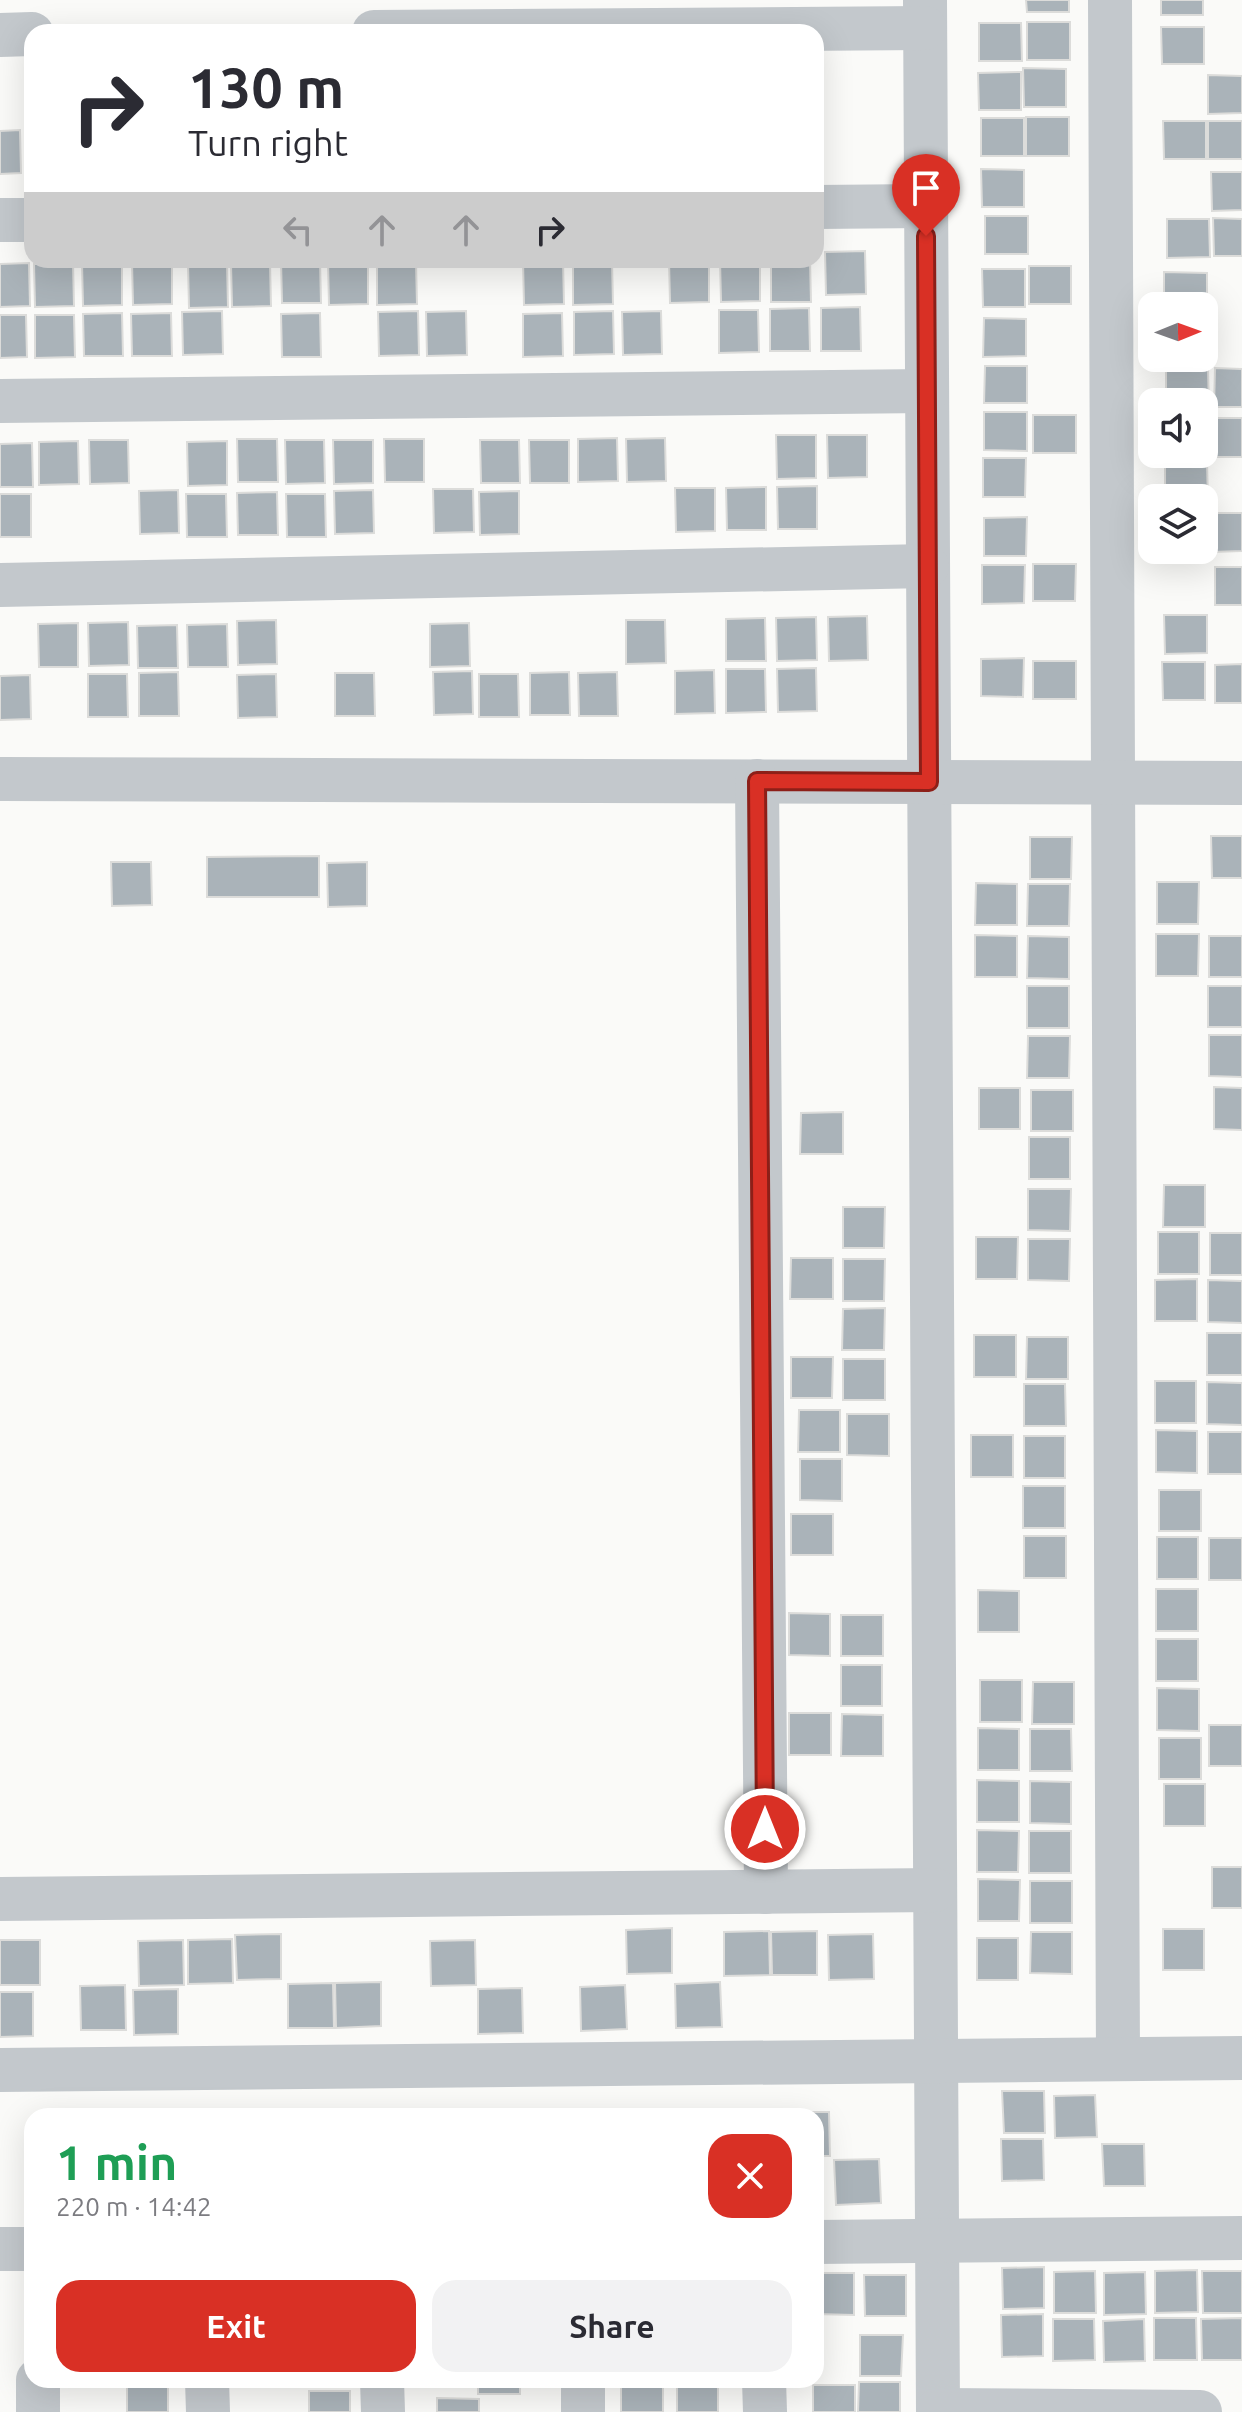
<!DOCTYPE html>
<meta charset="utf-8">
<style>
:root{--surface:#fff;--page:#f2f2f3;--text:#2b2b33;--muted:#7c7c81;--accent:#d93025}
body{margin:0;font-family:Ubuntu,sans-serif;background:var(--page);color:var(--text);height:100vh;display:flex;flex-direction:column;font-size:30px;white-space:nowrap}
*{box-sizing:border-box;margin:0}
p{font-size:26px;color:var(--muted)}
.icon{flex:none;width:44px;height:44px;fill:none;stroke:currentColor;stroke-width:2;stroke-linecap:round;stroke-linejoin:round}
.map{position:relative;flex:1;overflow:hidden}
.panel{position:absolute;left:24px;top:2108px;width:800px;height:280px;display:flex;flex-direction:column;background:var(--surface);border-radius:24px;box-shadow:0 8px 32px #0002}
.panel>*{flex:none}
.guide{position:absolute;left:24px;top:24px;width:800px;height:244px;border-radius:24px;box-shadow:0 8px 32px #0002;background:#fff;color:var(--text);overflow:hidden}
.needle{width:52px;rotate:89deg}
.fabs{position:absolute;left:1138px;top:292px;display:grid;gap:16px}
.fabs a{display:grid;place-items:center;width:80px;height:80px;border-radius:16px;background:var(--surface);box-shadow:0 8px 32px #0002;font-size:40px}
.pin{position:absolute;display:grid;place-items:center;width:68px;height:68px;color:#fff;margin:-82px -34px;border-radius:50% 50% 50% 0;rotate:-45deg;box-shadow:0 0 8px #0007}
.pin .icon{rotate:45deg}
.me{position:absolute;width:88px;margin:-44px;rotate:0deg;stroke-linejoin:round;filter:drop-shadow(0 0 6px #0008)}
.turn{display:flex;align-items:center;gap:28px;height:168px;padding:0 32px;font-size:36px}
.turn .icon{width:104px;height:104px;stroke-width:2.5}
.turn b{display:block;font-size:56px;line-height:68px}
.lanes{display:flex;align-items:center;height:76px;padding:0 32px;background:#0003;justify-content:center;gap:40px;direction:ltr}
.lanes .off{opacity:.35}
.round{display:grid;place-items:center;flex:none;width:84px;height:84px;border-radius:24px;background:var(--page)}
.headline{display:flex;align-items:center;justify-content:space-between;height:136px;padding:0 32px}
h1{font-size:48px;font-weight:700;line-height:60px;color:#1e9e55}
.cta{display:flex;gap:16px;margin-top:auto;padding:16px 32px}
.cta a{flex:1;height:92px;border-radius:24px;background:var(--accent);color:#fff;font-size:32px;font-weight:700;line-height:92px;text-align:center}
.cta a+a{background:var(--page);color:var(--text)}
.map>svg:first-child{display:block}
.building{fill:#aab3b9;stroke:#dcdcda;stroke-width:2}
.lines{fill:none;stroke-linecap:round;stroke-linejoin:round}
.minor{stroke:#c3c8cc;stroke-width:44}
.route-casing{stroke:#8d1f18;stroke-width:20}
.route{stroke:#d93025;stroke-width:14}
</style>
<div class="map">
<svg width="1242" height="2412" viewBox="0 0 1242 2412">
<rect width="100%" height="100%" fill="#fafaf8"/>
<g class="building">
<polygon points="1026,0 1069,0 1069,12 1027,12"/>
<rect x="1161" y="0" width="42" height="15"/>
<rect x="1027" y="22" width="43" height="38"/>
<polygon points="979,23 1021,23 1022,61 979,61"/>
<polygon points="1161,27 1204,27 1204,64 1162,64"/>
<polygon points="1023,68 1066,69 1066,107 1024,107"/>
<polygon points="1021,72 1021,110 979,110 978,73"/>
<polygon points="1208,75 1242,76 1242,113 1208,114"/>
<polygon points="27,79 32,79 32,122 28,122"/>
<rect x="1026" y="117" width="43" height="39"/>
<rect x="981" y="118" width="43" height="38"/>
<polygon points="1163,121 1206,121 1206,159 1164,159"/>
<rect x="1208" y="121" width="34" height="38"/>
<polygon points="29,129 32,129 32,172 30,172"/>
<polygon points="20,130 21,173 0,174 0,131"/>
<polygon points="981,169 1024,170 1024,207 982,207"/>
<polygon points="1211,172 1242,172 1242,210 1212,211"/>
<rect x="985" y="216" width="43" height="38"/>
<polygon points="1213,218 1242,219 1242,256 1214,256"/>
<polygon points="1167,219 1209,219 1210,257 1167,258"/>
<polygon points="865,251 866,294 826,295 825,252"/>
<polygon points="281,260 320,260 321,303 282,303"/>
<polygon points="669,260 709,260 709,302 670,303"/>
<polygon points="720,260 760,260 760,301 721,302"/>
<polygon points="771,260 810,260 811,302 771,302"/>
<polygon points="523,261 563,261 564,304 524,305"/>
<polygon points="573,261 612,261 613,304 573,305"/>
<polygon points="122,262 122,305 83,306 82,263"/>
<polygon points="132,262 172,262 172,304 133,305"/>
<polygon points="328,262 368,262 368,304 329,305"/>
<polygon points="377,262 416,262 417,304 377,305"/>
<polygon points="29,263 30,306 0,307 0,264"/>
<polygon points="73,263 74,306 35,307 34,264"/>
<polygon points="227,263 228,307 189,308 188,264"/>
<polygon points="270,263 271,306 232,307 231,264"/>
<rect x="1029" y="266" width="42" height="38"/>
<polygon points="982,269 1025,269 1025,307 983,307"/>
<polygon points="1164,272 1207,273 1207,310 1204,310 1204,306 1164,306"/>
<polygon points="860,307 861,351 821,351 821,308"/>
<polygon points="809,308 810,351 770,351 770,309"/>
<polygon points="719,310 758,310 759,352 719,353"/>
<polygon points="222,311 223,354 183,355 182,312"/>
<polygon points="418,311 419,355 379,356 378,312"/>
<polygon points="466,311 467,355 427,356 426,312"/>
<polygon points="613,311 614,354 574,355 574,312"/>
<polygon points="661,311 662,354 623,355 622,312"/>
<polygon points="122,313 123,356 84,356 83,314"/>
<polygon points="171,313 172,356 132,356 131,314"/>
<polygon points="320,313 321,357 282,357 281,314"/>
<polygon points="562,313 563,356 523,357 523,314"/>
<polygon points="0,315 26,315 27,357 0,358"/>
<polygon points="35,315 74,315 75,357 35,358"/>
<polygon points="984,318 1026,319 1026,356 983,357"/>
<polygon points="1204,318 1207,318 1208,356 1204,356"/>
<polygon points="985,366 1027,366 1027,403 984,403"/>
<polygon points="1215,368 1242,369 1242,407 1214,407"/>
<polygon points="1166,369 1208,369 1209,407 1204,407 1204,402 1166,402"/>
<polygon points="984,412 1027,412 1027,451 984,450"/>
<rect x="1033" y="415" width="43" height="38"/>
<rect x="1215" y="418" width="27" height="39"/>
<polygon points="776,435 816,435 816,478 777,479"/>
<polygon points="827,435 867,435 867,477 828,478"/>
<polygon points="617,438 618,481 578,482 578,439"/>
<polygon points="665,438 666,481 627,482 626,439"/>
<polygon points="237,439 277,439 278,482 238,482"/>
<polygon points="384,439 424,439 424,482 385,482"/>
<polygon points="89,440 128,440 129,483 90,484"/>
<polygon points="285,440 324,440 325,483 286,484"/>
<polygon points="333,440 373,440 373,483 334,484"/>
<polygon points="480,440 519,440 520,483 481,483"/>
<polygon points="529,440 569,440 569,483 530,483"/>
<polygon points="78,441 79,484 39,485 39,442"/>
<polygon points="227,441 227,485 188,486 187,442"/>
<polygon points="32,443 33,487 0,487 0,444"/>
<polygon points="983,458 1026,458 1025,497 983,497"/>
<polygon points="1165,462 1207,462 1208,501 1204,501 1204,498 1165,498"/>
<polygon points="817,486 817,529 778,529 777,487"/>
<polygon points="766,487 766,530 727,530 726,488"/>
<polygon points="675,488 715,488 715,531 676,532"/>
<polygon points="433,489 473,489 474,532 434,533"/>
<polygon points="178,490 179,533 140,534 139,491"/>
<polygon points="373,490 374,533 335,534 334,491"/>
<polygon points="519,491 519,534 480,535 479,492"/>
<polygon points="277,492 278,535 238,535 237,493"/>
<rect x="0" y="494" width="31" height="43"/>
<polygon points="186,494 226,494 227,537 187,537"/>
<polygon points="286,494 325,494 326,537 287,537"/>
<polygon points="1212,513 1242,513 1242,551 1212,552"/>
<polygon points="1027,517 1026,556 984,556 984,518"/>
<polygon points="1204,521 1205,560 1163,560 1163,550 1204,550"/>
<polygon points="1033,564 1076,564 1075,601 1033,601"/>
<polygon points="982,565 1025,565 1024,603 982,604"/>
<rect x="1215" y="567" width="27" height="38"/>
<polygon points="1164,615 1207,615 1207,653 1165,654"/>
<polygon points="867,616 868,660 829,661 828,617"/>
<polygon points="816,617 817,660 777,661 776,618"/>
<polygon points="765,618 766,661 726,661 726,619"/>
<polygon points="276,620 277,664 238,665 237,621"/>
<polygon points="626,620 665,620 666,663 626,664"/>
<polygon points="128,622 129,665 89,666 88,623"/>
<polygon points="78,623 78,667 39,667 38,624"/>
<polygon points="469,623 470,666 430,667 430,624"/>
<polygon points="227,624 228,667 188,667 187,625"/>
<polygon points="177,625 178,668 138,668 137,626"/>
<polygon points="1024,658 1023,697 981,696 981,659"/>
<rect x="1033" y="661" width="43" height="38"/>
<polygon points="1162,662 1205,662 1205,700 1163,700"/>
<polygon points="1242,664 1242,703 1215,703 1215,665"/>
<polygon points="816,668 817,711 778,712 777,669"/>
<polygon points="726,669 765,669 766,712 726,713"/>
<polygon points="714,670 715,713 675,714 675,671"/>
<polygon points="472,671 473,714 434,715 433,672"/>
<polygon points="178,672 179,716 139,716 139,673"/>
<polygon points="569,672 570,715 530,715 530,673"/>
<polygon points="617,672 618,716 579,716 578,673"/>
<polygon points="335,673 374,673 375,716 335,716"/>
<polygon points="88,674 127,674 128,717 88,717"/>
<polygon points="276,674 277,717 238,718 237,675"/>
<polygon points="479,674 518,674 519,717 479,717"/>
<polygon points="30,675 31,719 0,720 0,676"/>
<polygon points="1211,836 1242,836 1242,878 1212,878"/>
<polygon points="1030,837 1072,837 1071,879 1030,879"/>
<polygon points="319,856 319,897 207,897 207,857"/>
<polygon points="111,862 151,862 152,905 112,906"/>
<polygon points="367,862 367,906 328,907 327,863"/>
<polygon points="1157,882 1199,882 1198,924 1157,924"/>
<polygon points="976,883 1017,884 1017,925 975,925"/>
<polygon points="1028,884 1070,884 1069,926 1027,926"/>
<polygon points="1156,934 1199,934 1198,976 1156,976"/>
<polygon points="975,935 1017,936 1017,977 975,977"/>
<polygon points="1028,936 1069,937 1069,979 1027,978"/>
<rect x="1209" y="936" width="33" height="41"/>
<rect x="1027" y="986" width="42" height="42"/>
<rect x="1208" y="986" width="34" height="41"/>
<polygon points="1209,1035 1242,1035 1242,1077 1209,1076"/>
<polygon points="1028,1036 1070,1036 1069,1078 1027,1078"/>
<polygon points="1214,1087 1242,1088 1242,1130 1214,1129"/>
<rect x="979" y="1088" width="41" height="41"/>
<rect x="1031" y="1090" width="42" height="41"/>
<polygon points="843,1112 843,1154 800,1154 801,1113"/>
<rect x="1029" y="1137" width="41" height="42"/>
<polygon points="1164,1185 1205,1185 1205,1227 1163,1227"/>
<polygon points="1028,1189 1071,1189 1070,1231 1028,1230"/>
<polygon points="843,1207 885,1207 884,1248 843,1248"/>
<rect x="1158" y="1232" width="41" height="42"/>
<rect x="1210" y="1233" width="32" height="42"/>
<polygon points="976,1237 1018,1237 1017,1279 976,1279"/>
<polygon points="1028,1239 1070,1239 1069,1281 1028,1280"/>
<polygon points="791,1258 833,1258 833,1299 790,1299"/>
<polygon points="843,1259 885,1259 884,1301 843,1301"/>
<polygon points="1197,1279 1197,1321 1155,1321 1155,1280"/>
<polygon points="1208,1280 1242,1281 1242,1323 1208,1322"/>
<polygon points="885,1308 884,1350 842,1350 843,1309"/>
<rect x="1207" y="1333" width="35" height="42"/>
<rect x="974" y="1335" width="42" height="42"/>
<polygon points="1027,1337 1068,1337 1068,1379 1026,1379"/>
<polygon points="791,1357 833,1357 832,1398 791,1398"/>
<rect x="843" y="1359" width="42" height="41"/>
<rect x="1155" y="1381" width="41" height="42"/>
<polygon points="1207,1382 1242,1383 1242,1425 1207,1424"/>
<polygon points="1024,1384 1065,1384 1066,1426 1024,1426"/>
<polygon points="799,1410 840,1410 840,1452 798,1452"/>
<polygon points="847,1414 889,1414 889,1456 847,1455"/>
<polygon points="1156,1430 1197,1431 1197,1473 1156,1472"/>
<rect x="1208" y="1432" width="34" height="42"/>
<rect x="971" y="1435" width="42" height="42"/>
<rect x="1024" y="1436" width="41" height="42"/>
<polygon points="800,1459 842,1459 842,1501 800,1500"/>
<rect x="1023" y="1486" width="42" height="42"/>
<rect x="1159" y="1490" width="42" height="41"/>
<rect x="791" y="1514" width="42" height="41"/>
<rect x="1024" y="1536" width="42" height="42"/>
<rect x="1157" y="1537" width="41" height="42"/>
<rect x="1209" y="1538" width="33" height="42"/>
<rect x="1156" y="1589" width="42" height="42"/>
<polygon points="978,1590 1019,1591 1019,1632 978,1632"/>
<polygon points="789,1613 830,1614 830,1656 789,1655"/>
<rect x="841" y="1615" width="42" height="41"/>
<rect x="1156" y="1639" width="42" height="42"/>
<rect x="841" y="1665" width="41" height="41"/>
<rect x="980" y="1680" width="42" height="42"/>
<polygon points="1033,1682 1074,1682 1074,1724 1032,1724"/>
<polygon points="1157,1688 1199,1689 1199,1731 1157,1730"/>
<rect x="789" y="1713" width="42" height="42"/>
<polygon points="842,1714 883,1715 883,1756 841,1756"/>
<rect x="1209" y="1725" width="33" height="41"/>
<polygon points="978,1728 1019,1729 1019,1770 978,1770"/>
<polygon points="1030,1729 1071,1729 1072,1771 1030,1771"/>
<rect x="1159" y="1738" width="42" height="41"/>
<polygon points="977,1780 1019,1781 1019,1822 977,1822"/>
<polygon points="1030,1781 1071,1782 1071,1824 1030,1823"/>
<rect x="1164" y="1784" width="41" height="42"/>
<polygon points="977,1830 1019,1831 1018,1872 977,1872"/>
<rect x="1029" y="1831" width="42" height="42"/>
<rect x="1212" y="1867" width="30" height="41"/>
<polygon points="978,1879 1020,1880 1019,1921 978,1921"/>
<rect x="1030" y="1881" width="42" height="42"/>
<polygon points="672,1928 672,1973 627,1974 626,1930"/>
<rect x="1163" y="1929" width="41" height="41"/>
<polygon points="769,1931 770,1975 724,1976 724,1932"/>
<polygon points="817,1931 817,1975 772,1975 771,1932"/>
<polygon points="1031,1932 1072,1932 1072,1974 1030,1973"/>
<polygon points="281,1934 281,1979 237,1980 235,1935"/>
<polygon points="873,1934 874,1979 829,1980 828,1935"/>
<rect x="977" y="1938" width="41" height="42"/>
<polygon points="232,1939 233,1983 188,1984 188,1940"/>
<rect x="0" y="1940" width="40" height="45"/>
<polygon points="183,1940 184,1985 139,1986 138,1941"/>
<polygon points="475,1940 476,1985 431,1986 430,1941"/>
<polygon points="381,1982 381,2026 336,2028 335,1983"/>
<polygon points="720,1982 722,2027 676,2028 675,1984"/>
<polygon points="333,1983 334,2028 288,2028 288,1984"/>
<polygon points="125,1985 126,2030 81,2030 80,1986"/>
<polygon points="625,1985 627,2029 581,2031 580,1987"/>
<polygon points="522,1988 523,2033 478,2034 478,1989"/>
<polygon points="178,1989 178,2034 134,2035 133,1990"/>
<polygon points="0,1992 33,1992 33,2036 0,2037"/>
<polygon points="1002,2091 1044,2091 1045,2133 1004,2133"/>
<polygon points="1095,2095 1097,2137 1055,2138 1054,2096"/>
<polygon points="779,2112 779,2116 733,2116 733,2113"/>
<polygon points="784,2112 829,2112 830,2156 816,2156 816,2116 784,2116"/>
<polygon points="1001,2139 1043,2139 1044,2180 1002,2181"/>
<polygon points="1102,2144 1144,2144 1145,2186 1104,2186"/>
<polygon points="879,2159 881,2203 836,2205 834,2160"/>
<polygon points="1044,2267 1044,2308 1003,2309 1002,2268"/>
<polygon points="1197,2270 1198,2312 1155,2313 1155,2271"/>
<polygon points="1095,2271 1096,2313 1054,2313 1054,2272"/>
<polygon points="1202,2271 1242,2271 1242,2313 1203,2313"/>
<polygon points="1145,2272 1146,2314 1104,2315 1104,2273"/>
<polygon points="816,2273 854,2273 854,2315 816,2314"/>
<polygon points="864,2275 906,2275 906,2316 865,2316"/>
<polygon points="1043,2314 1043,2356 1002,2357 1001,2315"/>
<polygon points="1154,2318 1196,2318 1197,2360 1154,2360"/>
<polygon points="1242,2318 1242,2360 1202,2360 1201,2319"/>
<polygon points="1053,2319 1094,2319 1095,2360 1053,2361"/>
<polygon points="1144,2319 1145,2361 1104,2362 1103,2321"/>
<polygon points="860,2335 903,2335 901,2376 860,2376"/>
<rect x="478" y="2380" width="42" height="14"/>
<rect x="621" y="2380" width="42" height="32"/>
<rect x="677" y="2380" width="41" height="32"/>
<polygon points="859,2382 900,2382 900,2412 858,2412"/>
<rect x="127" y="2385" width="41" height="27"/>
<rect x="813" y="2385" width="42" height="27"/>
<rect x="309" y="2391" width="41" height="21"/>
<polygon points="437,2398 479,2399 479,2412 437,2412"/>
</g>
<g class="lines">
<g class="minor">
<polyline points="925,0 938,2412"/>
<polyline points="1110,0 1118,2059"/>
<polyline points="374,32 925,28"/>
<polyline points="0,35 32,34"/>
<polyline points="816,207 925,206"/>
<polyline points="0,220 32,220"/>
<polyline points="0,401 927,391"/>
<polyline points="0,585 927,566"/>
<polyline points="0,779 1242,783"/>
<polyline points="757,781 766,1892"/>
<polyline points="0,1899 935,1890"/>
<polyline points="0,2070 1242,2058"/>
<polyline points="816,2242 1242,2238"/>
<polyline points="0,2249 32,2249"/>
<polyline points="38,2380 38,2412"/>
<polyline points="207,2380 208,2412"/>
<polyline points="382,2380 383,2412"/>
<polyline points="583,2380 583,2412"/>
<polyline points="764,2380 765,2412"/>
<polyline points="938,2410 1200,2412"/>
</g>
</g>
<g class="lines">
<g class="route-casing">
<polyline id="route" points="765,1829 757,781 929,782 926,236"/>
</g>
<use href="#route" class="route"/>
</g>
</svg>
<div class="fabs">
<a><svg class="needle" viewBox="-14 -14 28 28"><path d="M0-13l5 13h-10z" fill="#e53935"/><path d="M0 13l5-13h-10z" fill="#7c7c81"/></svg></a>
<a><svg class="icon" aria-label="sound" viewBox="0 0 24 24"><path d="M4 9h4l5-4v14l-5-4H4zM17 9q2 3 0 6"/></svg></a>
<a><svg class="icon" aria-label="layers" viewBox="0 0 24 24"><path d="M12 4l9 5-9 5-9-5zM3 14l9 5 9-5"/></svg></a>
</div>
<div class="pin" style="left:926px;top:236px;background:#d93025"><svg class="icon" aria-label="arrive" viewBox="0 0 24 24"><path d="M6 21V4h12l-3 4 3 4H6"/></svg></div>
<svg class="me" style="left:765px;top:1829px" viewBox="-20 -20 40 40"><circle r="17" fill="#d93025" stroke="#fff" stroke-width="3"/><path d="M0-11L8 9 0 5-8 9z" fill="#fff"/></svg>
<div class="guide">
<div class="turn"><svg class="icon" aria-label="right" viewBox="0 0 24 24"><path d="M7 20v-9h11M14 6l5 5-5 5"/></svg><div><b>130 m</b>Turn right</div></div>
<div class="lanes"><svg class="icon off" aria-label="left" viewBox="0 0 24 24"><path d="M17 20v-9H6M10 6l-5 5 5 5"/></svg><svg class="icon off" aria-label="ahead" viewBox="0 0 24 24"><path d="M12 20V5M6 11l6-6 6 6"/></svg><svg class="icon off" aria-label="ahead" viewBox="0 0 24 24"><path d="M12 20V5M6 11l6-6 6 6"/></svg><svg class="icon" aria-label="right" viewBox="0 0 24 24"><path d="M7 20v-9h11M14 6l5 5-5 5"/></svg></div>
</div>
<section class="panel">
<div class="headline"><div><h1>1 min</h1><p>220 m · 14:42</p></div><a class="round" style="background:#d93025;color:#fff"><svg class="icon" aria-label="close" viewBox="0 0 24 24"><path d="M6 6l12 12M18 6L6 18"/></svg></a></div>
<div class="cta"><a>Exit</a><a>Share</a></div>
</section>
</div>
